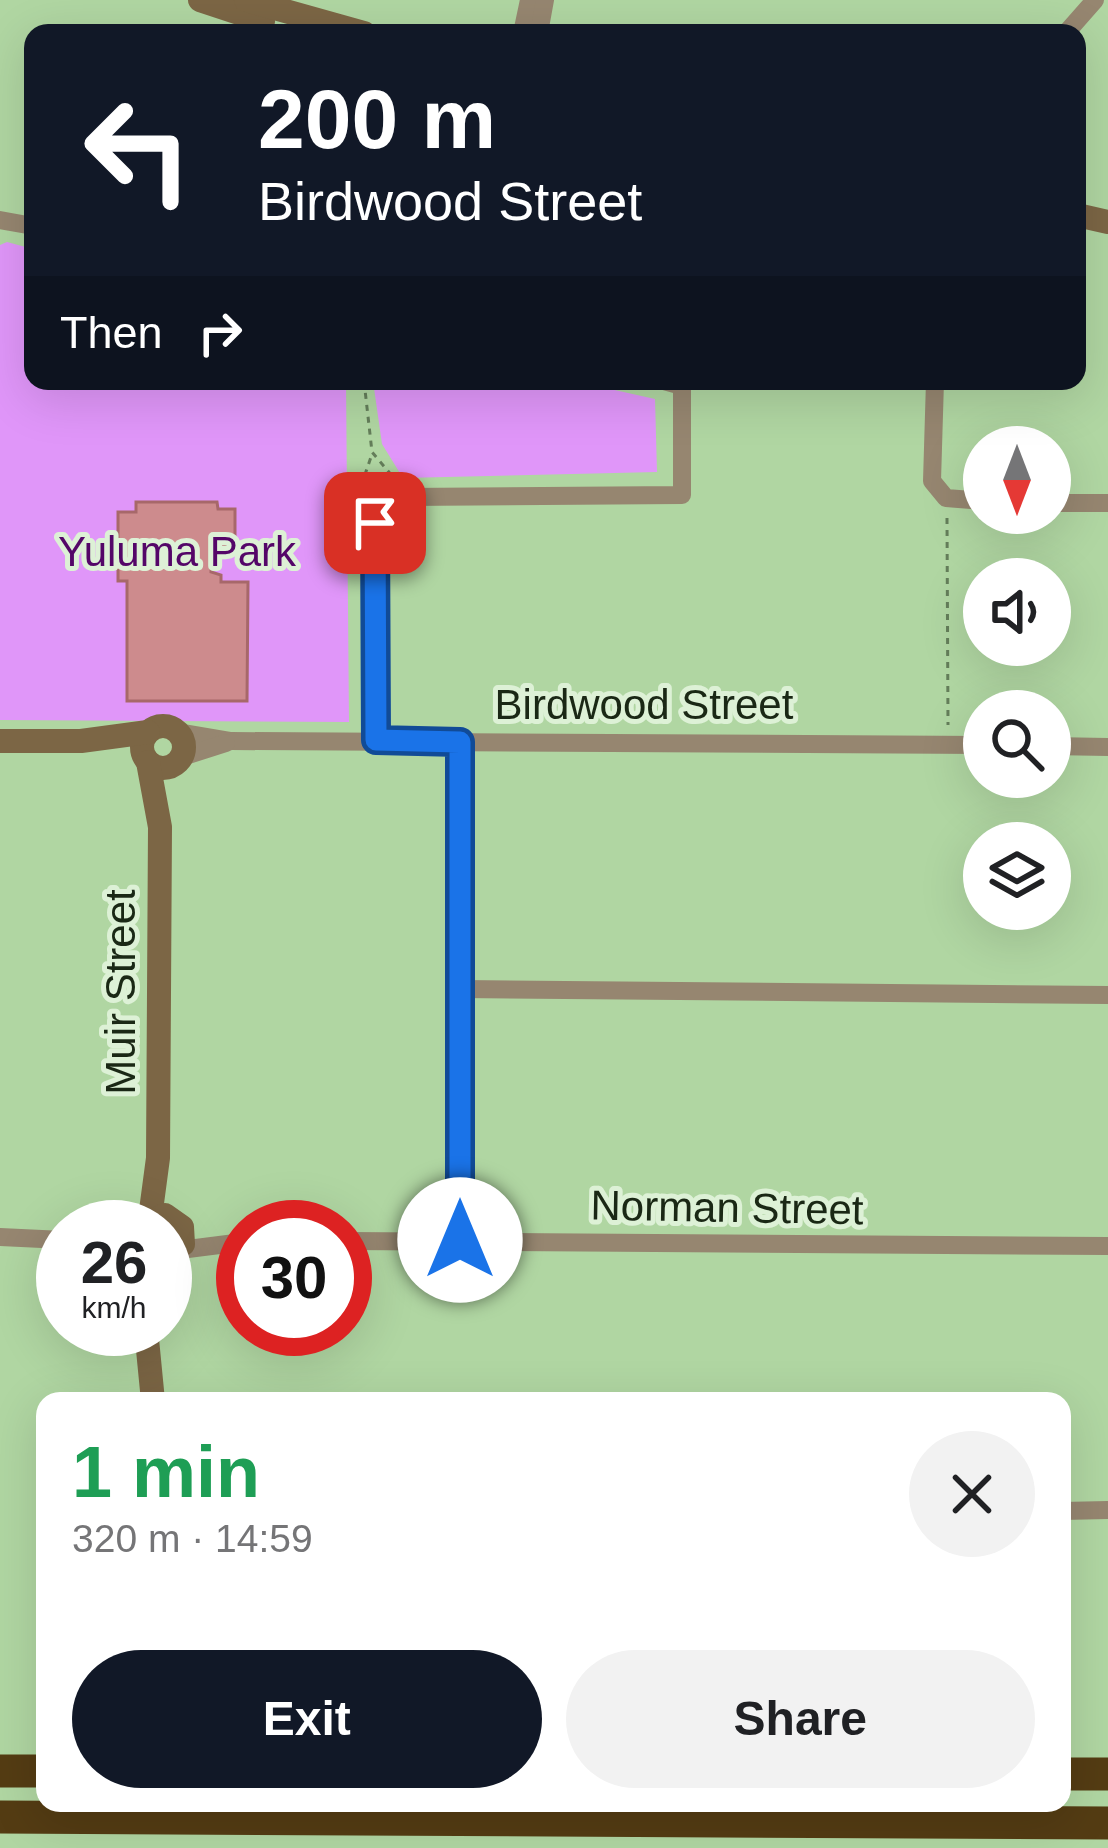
<!DOCTYPE html>
<meta charset="utf-8">
<style>
:root{--surface:#fff;--page:#f2f2f2;--text:#202124;--muted:#757577;--accent:#111827}
body{margin:0;font-family:Helvetica,sans-serif;background:var(--page);color:var(--text);height:100vh;display:flex;flex-direction:column;font-size:45px;white-space:nowrap}
*{box-sizing:border-box;margin:0}
p{font-size:39px;color:var(--muted)}
.icon{flex:none;width:66px;height:66px;fill:none;stroke:currentColor;stroke-width:2;stroke-linecap:round;stroke-linejoin:round}
.map{position:relative;flex:1;overflow:hidden}
.panel{position:absolute;left:36px;top:1392px;width:1035px;height:420px;display:flex;flex-direction:column;background:var(--surface);border-radius:24px;box-shadow:0 12px 48px #0002}
.panel>*{flex:none}
.top-card{position:absolute;left:24px;top:24px;width:1062px;height:366px;border-radius:24px;box-shadow:0 12px 48px #0002;background:#111827;color:#fff;overflow:hidden}
.needle{width:78px;rotate:180deg}
.controls{position:absolute;left:963px;top:426px;display:grid;gap:24px}
.controls a{display:grid;place-items:center;width:108px;height:108px;border-radius:50%;background:var(--surface);box-shadow:0 12px 48px #0002;font-size:60px}
.speed{position:absolute;left:36px;top:1200px;display:flex;gap:24px;font-size:60px;font-weight:700;text-align:center}
.speed>*{display:grid;place-content:center;width:156px;height:156px;border-radius:50%;background:var(--surface);box-shadow:0 12px 48px #0002;line-height:1}
.speed small{font-size:30px;font-weight:400}
.speed .limit{border:18px solid #d22;background:#fff;color:#111}
.pin{position:absolute;display:grid;place-items:center;width:102px;height:102px;color:#fff;margin:-51px;border-radius:24px;box-shadow:0 6px 18px #0006}
.me{position:absolute;width:132px;margin:-66px;rotate:0deg;stroke-linejoin:round;filter:drop-shadow(0 0 9px #0008)}
.turn{display:flex;align-items:center;gap:42px;height:252px;padding:0 36px;font-size:54px}
.turn .icon{width:156px;height:156px;stroke-width:2.5}
.turn b{display:block;font-size:84px;line-height:102px}
.then{display:flex;align-items:center;height:114px;padding:0 36px;background:#0003;gap:24px;font-size:45px}
.round{display:grid;place-items:center;flex:none;width:126px;height:126px;border-radius:63px;background:var(--page)}
.head{display:flex;align-items:center;justify-content:space-between;height:204px;padding:0 36px}
h1{font-size:72px;font-weight:700;line-height:90px;color:#1e9e55}
.cta{display:flex;gap:24px;margin-top:auto;padding:24px 36px}
.cta a{flex:1;height:138px;border-radius:72px;background:var(--accent);color:#fff;font-size:48px;font-weight:700;line-height:138px;text-align:center}
.cta a+a{background:var(--page);color:var(--text)}
.map>svg:first-child{display:block}
.green{fill:#e096f9}
.building{fill:#cd8b8d;stroke:#a7686a;stroke-width:3}
.lines{fill:none;stroke-linecap:round;stroke-linejoin:round}
.path{stroke:#647e5a;stroke-width:3;stroke-dasharray:6 6;stroke-linecap:butt}
.street{stroke:#968670;stroke-width:18}
.secondary{stroke:#7c6645;stroke-width:24}
.highway{stroke:#543c13;stroke-width:33}
.route-casing{stroke:#114b97;stroke-width:30}
.route{stroke:#1a73e8;stroke-width:21}
.labels{text-anchor:middle;stroke-width:10;stroke-linejoin:round;paint-order:stroke}
.park-label{font-size:42px;fill:#540668;stroke:#ddf1d6}
.street-label{font-size:42px;fill:#1a2815;stroke:#ddf1d6}
</style>
<div class="map">
<svg width="1108" height="1848" viewBox="0 0 1108 1848">
<rect width="100%" height="100%" fill="#b0d6a2"/>
<g class="green">
<polygon points="7,242 33,249 33,381 346,381 349,722 0,720 0,245"/>
<polygon points="373,381 574,381 655,399 657,472 403,478 382,444"/>
</g>
<polygon class="building" points="136,502 217,502 218,509 235,509 235,547 211,547 211,572 221,575 221,582 248,582 247,701 127,701 127,581 118,581 118,512 136,512"/>
<g class="lines">
<g class="path">
<polyline points="364,381 372,452 398,483"/>
<polyline points="357,498 372,454"/>
<polyline points="947,518 948,725"/>
</g>
<g class="street">
<polyline points="522,33 529,0"/>
<polyline points="539,33 545,0"/>
<polyline points="1066,33 1095,0"/>
<polyline points="0,220 33,226"/>
<polyline points="935,381 932,481 946,498 984,501"/>
<polyline points="1050,503 1108,503"/>
<polyline points="178,732 231,741 984,745"/>
<polyline points="376,740 375,523 404,497 682,495 682,386 664,381"/>
<polyline points="1050,746 1108,747"/>
<polyline points="182,757 226,743"/>
<polyline points="461,989 1108,995"/>
<polyline points="0,1237 63,1240"/>
<polyline points="460,1240 460,742"/>
<polyline points="345,1241 1108,1246"/>
<polyline points="180,1250 243,1242"/>
<polyline points="1062,1511 1108,1510"/>
</g>
<g class="secondary">
<polyline points="200,0 263,21"/>
<polyline points="246,0 364,33"/>
<polyline points="1077,215 1108,222"/>
<circle cx="163" cy="747" r="21"/>
<polyline points="0,741 81,741 148,732"/>
<polyline points="148,762 160,827 158,1158 150,1218"/>
<polyline points="143,1225 165,1215 182,1227 183,1244 165,1258"/>
<polyline points="165,1317 175,1255"/>
<polyline points="146,1329 153,1401"/>
</g>
<g class="highway">
<polyline points="0,1771 45,1771"/>
<polyline points="1062,1774 1108,1774"/>
<polyline points="0,1817 1108,1823"/>
</g>
</g>
<g class="lines">
<g class="route-casing">
<polyline id="route" points="375,523 376,740 460,742 460,1240"/>
</g>
<use href="#route" class="route"/>
</g>
<g class="labels">
<g class="park-label">
<text x="177" y="566">Yuluma Park</text>
</g>
<g class="street-label">
<text x="644" y="719">Birdwood Street</text>
<text transform="translate(120 992) rotate(-90)" y="15">Muir Street</text>
<text transform="translate(727 1207) rotate(1)" y="15">Norman Street</text>
</g>
</g>
</svg>
<div class="controls">
<a><svg class="needle" viewBox="-14 -14 28 28"><path d="M0-13l5 13h-10z" fill="#e53935"/><path d="M0 13l5-13h-10z" fill="#757577"/></svg></a>
<a><svg class="icon" aria-label="sound" viewBox="0 0 24 24"><path d="M4 9h4l5-4v14l-5-4H4zM17 9q2 3 0 6"/></svg></a>
<a><svg class="icon" aria-label="search" viewBox="0 0 24 24"><circle cx="10" cy="10" r="6"/><path d="M15 15l6 6"/></svg></a>
<a><svg class="icon" aria-label="layers" viewBox="0 0 24 24"><path d="M12 4l9 5-9 5-9-5zM3 14l9 5 9-5"/></svg></a>
</div>
<div class="speed"><div>26<small>km/h</small></div><div class="limit">30</div></div>
<div class="pin" style="left:375px;top:523px;background:#d93025"><svg class="icon" aria-label="arrive" viewBox="0 0 24 24"><path d="M6 21V4h12l-3 4 3 4H6"/></svg></div>
<svg class="me" style="left:460px;top:1240px" viewBox="-20 -20 40 40"><circle r="19" fill="#fff"/><path d="M0-13L10 11 0 6-10 11z" fill="#1a73e8"/></svg>
<div class="top-card">
<div class="turn"><svg class="icon" aria-label="left" viewBox="0 0 24 24"><path d="M17 20v-9H6M10 6l-5 5 5 5"/></svg><div><b>200 m</b>Birdwood Street</div></div>
<div class="then">Then<svg class="icon" aria-label="right" viewBox="0 0 24 24"><path d="M7 20v-9h11M14 6l5 5-5 5"/></svg></div>
</div>
<section class="panel">
<div class="head"><div><h1>1 min</h1><p>320 m · 14:59</p></div><a class="round"><svg class="icon" aria-label="close" viewBox="0 0 24 24"><path d="M6 6l12 12M18 6L6 18"/></svg></a></div>
<div class="cta"><a>Exit</a><a>Share</a></div>
</section>
</div>
